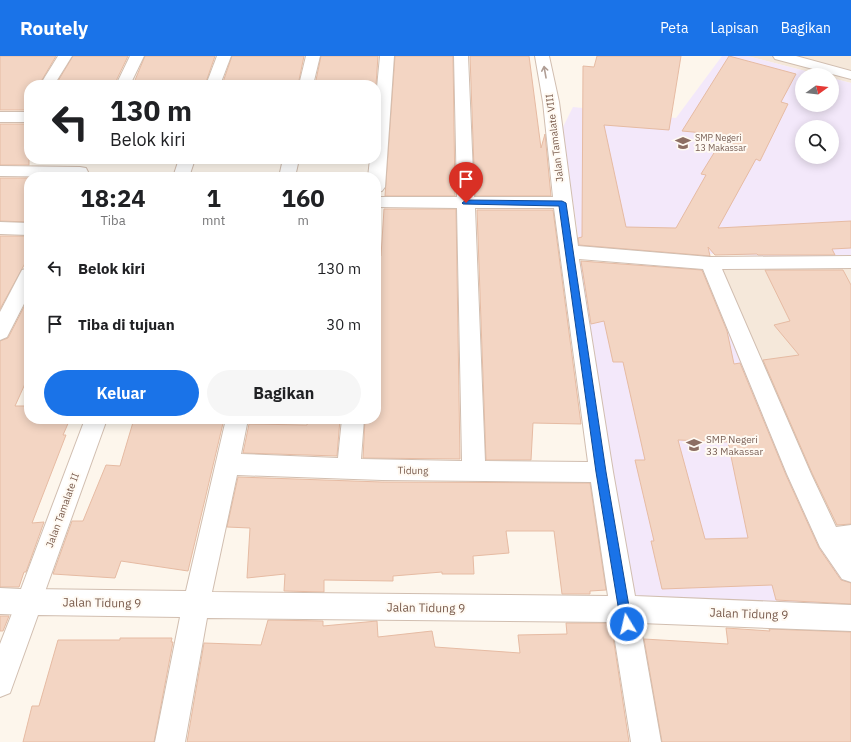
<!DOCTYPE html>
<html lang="id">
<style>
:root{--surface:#fff;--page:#f6f6f6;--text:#202124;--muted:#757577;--accent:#1a73e8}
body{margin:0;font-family:"IBM Plex Sans",sans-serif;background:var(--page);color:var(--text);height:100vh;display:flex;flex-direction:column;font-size:15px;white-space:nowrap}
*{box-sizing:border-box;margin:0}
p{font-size:13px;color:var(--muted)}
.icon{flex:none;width:22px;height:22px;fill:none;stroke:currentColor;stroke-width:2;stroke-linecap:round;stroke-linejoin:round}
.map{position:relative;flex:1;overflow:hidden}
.drawer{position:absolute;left:24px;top:116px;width:357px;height:252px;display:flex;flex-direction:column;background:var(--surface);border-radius:16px;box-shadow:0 2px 10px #0003}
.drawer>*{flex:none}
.top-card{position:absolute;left:24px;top:24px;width:357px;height:84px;border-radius:16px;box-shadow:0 2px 10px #0003;background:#fff;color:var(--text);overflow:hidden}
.needle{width:26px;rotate:75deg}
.fabs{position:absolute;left:795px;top:12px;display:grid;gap:8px}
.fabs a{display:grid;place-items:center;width:44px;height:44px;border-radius:50%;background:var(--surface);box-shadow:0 2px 10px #0003;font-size:20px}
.pin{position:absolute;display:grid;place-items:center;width:34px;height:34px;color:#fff;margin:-41px -17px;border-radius:50% 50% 50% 0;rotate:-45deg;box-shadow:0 0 4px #0007}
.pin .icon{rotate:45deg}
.me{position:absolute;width:44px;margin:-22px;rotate:351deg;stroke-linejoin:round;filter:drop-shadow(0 0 3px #0008)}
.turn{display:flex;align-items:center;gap:14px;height:84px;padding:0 20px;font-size:18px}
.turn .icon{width:52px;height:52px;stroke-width:2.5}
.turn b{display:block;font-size:28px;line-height:34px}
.eta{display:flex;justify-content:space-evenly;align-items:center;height:68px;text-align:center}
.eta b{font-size:24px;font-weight:800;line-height:28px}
.button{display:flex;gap:8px;margin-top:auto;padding:8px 20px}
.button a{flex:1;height:46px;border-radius:24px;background:var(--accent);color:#fff;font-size:16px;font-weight:800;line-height:46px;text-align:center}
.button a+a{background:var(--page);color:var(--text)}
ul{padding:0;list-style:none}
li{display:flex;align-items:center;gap:12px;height:56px;padding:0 20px}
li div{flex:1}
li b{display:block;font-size:15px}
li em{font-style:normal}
header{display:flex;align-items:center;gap:24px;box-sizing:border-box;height:56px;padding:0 20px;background:var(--accent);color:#fff}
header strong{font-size:19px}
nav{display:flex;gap:22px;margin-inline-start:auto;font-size:14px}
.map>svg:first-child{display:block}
.residential{fill:#f5e8da}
.education{fill:#f3e8fa;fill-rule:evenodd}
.building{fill:#f3d5c3;stroke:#e6bba3;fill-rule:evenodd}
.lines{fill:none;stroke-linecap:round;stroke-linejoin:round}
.minor-casing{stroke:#d1beb0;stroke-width:2}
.tertiary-casing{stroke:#d1beb0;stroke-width:2}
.minor{fill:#fff;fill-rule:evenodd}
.tertiary{fill:#fff;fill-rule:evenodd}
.oneway{stroke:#af9d94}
.route{fill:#1a73e8;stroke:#114b97}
.labels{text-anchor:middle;stroke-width:4;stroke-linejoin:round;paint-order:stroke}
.far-education-label{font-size:9px;fill:#785e54;stroke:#fffaf3;text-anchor:start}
.street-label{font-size:10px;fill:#7a5c4d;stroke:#fffaf3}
.education-label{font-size:10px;fill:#785e54;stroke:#fffaf3;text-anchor:start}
.near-street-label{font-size:12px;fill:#7a5c4d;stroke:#fffaf3}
</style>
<header>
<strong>Routely</strong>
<nav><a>Peta</a><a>Lapisan</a><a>Bagikan</a></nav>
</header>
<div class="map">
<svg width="851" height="686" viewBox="0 0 851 686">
<rect width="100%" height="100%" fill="#fdf6ec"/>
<g class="residential">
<polygon points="747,0 851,0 851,27 832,22 832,19 821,19"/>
<polygon points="851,211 851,531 815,470 710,212"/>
</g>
<g class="education">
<path d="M 722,0 L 747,0 L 821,19 L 802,19 L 802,49 L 832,49 L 832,22 L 851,27 L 851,199 L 786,201 L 580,192 L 562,73 L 573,51 L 676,62 ZM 802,71 L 832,71 L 832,101 L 802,101 Z"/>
<polygon points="579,206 710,212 815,470 851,531 851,549 633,545"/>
</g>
<g class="building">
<polygon points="0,0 56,0 39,29 29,29 29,54 0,54"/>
<polygon points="73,0 128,0 116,25 58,25"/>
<polygon points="145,0 215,0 205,29 133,29"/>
<polygon points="232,0 304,0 298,29 222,29"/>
<polygon points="321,0 378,0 376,29 315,29"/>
<polygon points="395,0 453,0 455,140 385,140"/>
<polygon points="470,0 529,0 541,92 545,78 551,140 475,140"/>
<polygon points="597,0 681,0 669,74 604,69 626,171 676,172 706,119 701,118 725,79 682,75 729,0 796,18 781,46 788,48 760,105 756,103 718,172 851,165 851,192 832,193 835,199 758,199 757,198 715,199 708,191 710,200 579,189 578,182 582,181 583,10 594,11"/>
<rect x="0" y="68" width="29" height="41"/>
<polygon points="0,122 29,122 29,166 0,165"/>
<polygon points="384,153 456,153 460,403 363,402 365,363 376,363 376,316 379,285 377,285 378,238 376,238 378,200 381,200"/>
<polygon points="477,154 553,154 581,368 533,367 531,404 486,404"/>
<polygon points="0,180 29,180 29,200 0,253"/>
<path d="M 581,205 L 702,214 L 727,275 L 734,308 L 740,307 L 786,419 L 819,492 L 841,524 L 851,527 L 851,548 L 776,544 L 772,529 L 662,533 L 651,485 L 654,485 L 635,404 L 645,404 L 623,306 L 613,306 L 604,265 L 591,268 ZM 678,384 L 728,386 L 748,482 L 705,483 Z"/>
<polygon points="765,214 843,214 851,229 851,468 837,469 812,417 763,304 799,299 774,269 790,265"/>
<polygon points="27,245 29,246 29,319 15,350 29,350 29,363 70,363 63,379 66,379 32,467 44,466 26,516 24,516 19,531 0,531 0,285 8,282"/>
<polygon points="134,363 224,363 188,515 121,505 115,522 53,518 72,465 83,465 106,409 120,410"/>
<polygon points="308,363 340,363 337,400 243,397 249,368 307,369"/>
<polygon points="238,421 382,426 590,427 606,534 590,535 590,538 562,538 554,475 506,475 509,497 473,500 474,518 442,518 442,516 393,520 393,525 324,524 324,536 284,535 285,518 247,522 250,472 227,471"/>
<polygon points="0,560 9,560 3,575 0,575"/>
<polygon points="268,564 323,565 323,570 377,565 378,581 432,575 435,591 520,597 518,579 567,578 566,567 611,567 629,686 187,686 204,587 261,589"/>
<polygon points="726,572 770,575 769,573 851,576 851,686 662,686 644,583 728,588"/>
<polygon points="120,582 172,582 171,586 173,586 154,686 23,686 32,650 39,650 58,584 120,584"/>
</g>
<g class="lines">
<g class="minor-casing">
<g id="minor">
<polygon points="58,0 72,0 54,29 40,29"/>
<polygon points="130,0 144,0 130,29 116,29"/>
<polygon points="306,0 320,0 313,29 299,29"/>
<polygon points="380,0 394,0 385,131 382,135 376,136 376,121 368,121 370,103 376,103 376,42"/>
<path d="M 454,0 L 468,0 L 474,141 L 553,141 L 543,46 L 535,0 L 549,0 L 559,46 L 578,190 L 710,201 L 851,200 L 851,212 L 722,213 L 811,418 L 836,471 L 851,469 L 851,526 L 842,523 L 820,491 L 787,418 L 703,213 L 579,203 L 613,416 L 635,540 L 851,549 L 851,575 L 640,567 L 661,686 L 631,686 L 612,566 L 207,562 L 185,686 L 155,686 L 180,561 L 38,559 L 10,637 L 0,641 L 0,588 L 20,537 L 29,533 L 186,535 L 226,363 L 248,363 L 241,398 L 338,402 L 342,363 L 364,363 L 361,403 L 462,405 L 457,152 L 376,151 L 376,141 L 457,141 ZM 475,152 L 554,152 L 588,406 L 485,405 ZM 237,419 L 382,424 L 591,426 L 608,540 L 212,536 Z"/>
<rect x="0" y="56" width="29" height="10"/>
<polygon points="283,103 299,103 295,121 279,121"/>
<polygon points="0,110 80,111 86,112 88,116 86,120 80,121 0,120"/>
<polygon points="0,166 29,167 29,179 0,178"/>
<polygon points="29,212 29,238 7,281 0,284 0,256 22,214"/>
</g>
</g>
<g class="tertiary-casing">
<g id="tertiary">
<polygon points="217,0 231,0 220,29 206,29"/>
<polygon points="773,0 796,0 851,15 851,23 775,3"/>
<polygon points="179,103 195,103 189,121 173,121"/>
<polygon points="85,363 107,363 38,555 29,559 0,558 0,532 21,533"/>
</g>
</g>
<use href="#minor" class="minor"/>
<use href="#tertiary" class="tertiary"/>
</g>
<defs><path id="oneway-shaft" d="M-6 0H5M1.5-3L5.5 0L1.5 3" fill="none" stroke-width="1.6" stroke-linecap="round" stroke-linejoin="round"/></defs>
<use class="oneway" href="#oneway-shaft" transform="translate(545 16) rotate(-100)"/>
<polygon class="route" points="466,144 562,145 566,147 606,416 632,568 631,572 627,573 623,572 621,568 596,416 559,150 463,148 462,147"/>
<defs>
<g id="school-bare" transform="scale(1.2)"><path d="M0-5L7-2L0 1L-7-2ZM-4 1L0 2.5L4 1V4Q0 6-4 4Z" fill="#8d6e63" stroke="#fffaf3" stroke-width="2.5" paint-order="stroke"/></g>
</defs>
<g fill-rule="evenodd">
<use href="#school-bare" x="683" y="87"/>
<use href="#school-bare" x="694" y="389"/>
</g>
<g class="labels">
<g class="far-education-label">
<text x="695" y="85">SMP Negeri<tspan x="695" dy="10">13 Makassar</tspan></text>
</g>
<g class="street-label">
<text transform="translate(554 82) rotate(-97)" y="4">Jalan Tamalate VIII</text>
<text transform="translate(413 414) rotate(1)" y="4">Tidung</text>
<text transform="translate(62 454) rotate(-70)" y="4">Jalan Tamalate II</text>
</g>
<g class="education-label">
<text x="706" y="387">SMP Negeri<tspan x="706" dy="12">33 Makassar</tspan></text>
</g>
<g class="near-street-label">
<text transform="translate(102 547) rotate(1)" y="4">Jalan Tidung 9</text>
<text transform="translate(426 552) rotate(1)" y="4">Jalan Tidung 9</text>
<text transform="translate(749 558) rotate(2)" y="4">Jalan Tidung 9</text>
</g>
</g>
</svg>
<div class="fabs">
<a><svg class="needle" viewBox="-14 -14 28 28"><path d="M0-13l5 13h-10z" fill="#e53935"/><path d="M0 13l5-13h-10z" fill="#757577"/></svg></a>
<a><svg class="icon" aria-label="search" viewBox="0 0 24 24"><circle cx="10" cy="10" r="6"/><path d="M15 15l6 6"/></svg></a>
</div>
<div class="pin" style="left:466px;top:147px;background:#d93025"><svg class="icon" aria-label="arrive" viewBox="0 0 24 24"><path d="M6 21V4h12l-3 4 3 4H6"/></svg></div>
<svg class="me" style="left:627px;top:568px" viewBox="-20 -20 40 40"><circle r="17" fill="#1a73e8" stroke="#fff" stroke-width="3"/><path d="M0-11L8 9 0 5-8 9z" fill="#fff"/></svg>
<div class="top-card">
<div class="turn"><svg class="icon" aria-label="left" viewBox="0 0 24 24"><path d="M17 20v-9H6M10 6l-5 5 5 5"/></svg><div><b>130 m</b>Belok kiri</div></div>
</div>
<section class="drawer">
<div class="eta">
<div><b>18:24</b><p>Tiba</p></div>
<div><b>1</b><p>mnt</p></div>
<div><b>160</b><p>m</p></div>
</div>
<ul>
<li><svg class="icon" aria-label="left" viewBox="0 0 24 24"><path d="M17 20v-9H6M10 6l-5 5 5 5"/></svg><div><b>Belok kiri</b></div><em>130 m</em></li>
<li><svg class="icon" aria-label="arrive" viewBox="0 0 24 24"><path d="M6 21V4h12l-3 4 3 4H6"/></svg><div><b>Tiba di tujuan</b></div><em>30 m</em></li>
</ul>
<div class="button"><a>Keluar</a><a>Bagikan</a></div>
</section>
</div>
